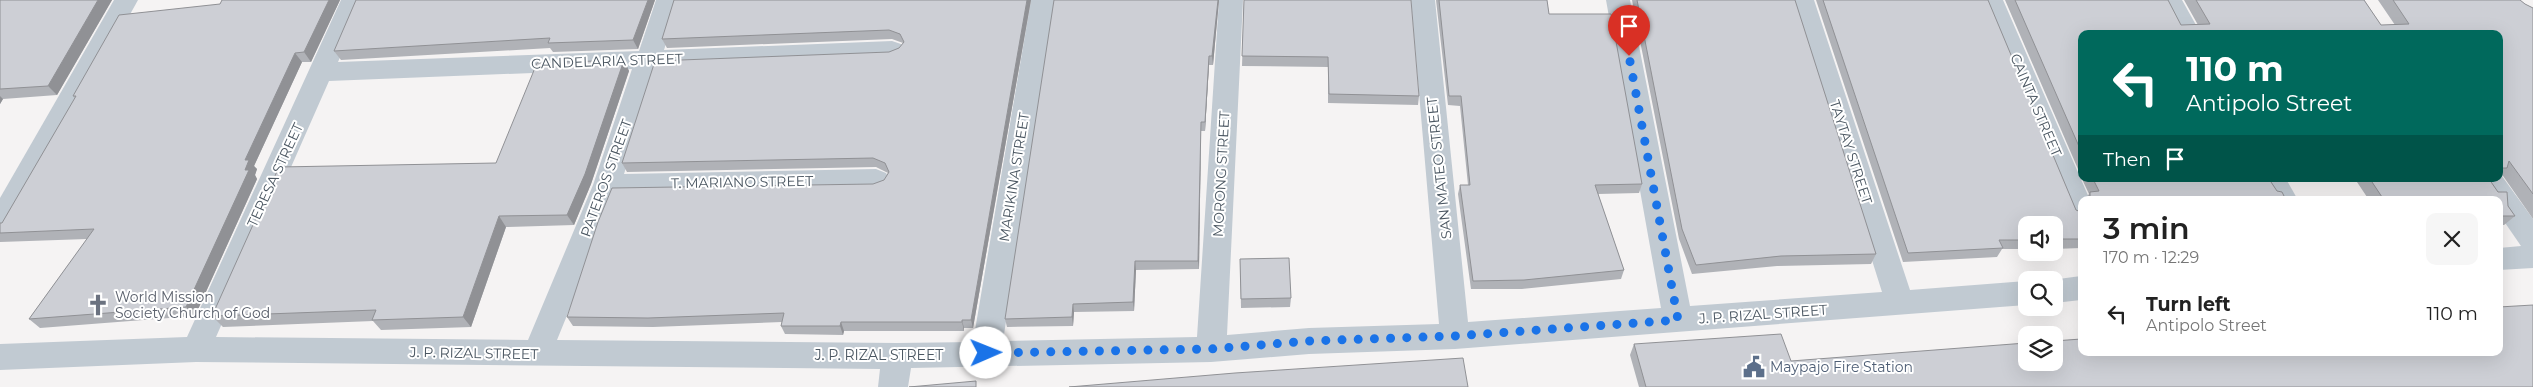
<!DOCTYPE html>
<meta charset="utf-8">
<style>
:root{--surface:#fff;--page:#f6f6f6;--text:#222;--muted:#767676}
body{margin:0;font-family:Montserrat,sans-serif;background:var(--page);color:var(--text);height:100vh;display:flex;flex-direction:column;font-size:19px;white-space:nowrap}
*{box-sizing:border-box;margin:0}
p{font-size:16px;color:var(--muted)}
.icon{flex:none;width:28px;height:28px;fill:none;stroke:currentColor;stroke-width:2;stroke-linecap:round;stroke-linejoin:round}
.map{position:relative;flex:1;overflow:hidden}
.drawer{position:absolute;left:2078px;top:196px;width:425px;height:160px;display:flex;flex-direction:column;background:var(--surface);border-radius:10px;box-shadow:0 5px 20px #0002}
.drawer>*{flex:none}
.banner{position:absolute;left:2078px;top:30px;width:425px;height:152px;border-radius:10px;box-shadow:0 5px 20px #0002;background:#00695c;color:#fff;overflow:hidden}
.buttons{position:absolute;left:2018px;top:216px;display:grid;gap:10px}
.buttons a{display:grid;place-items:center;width:45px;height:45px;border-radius:10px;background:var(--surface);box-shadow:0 5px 20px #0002;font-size:25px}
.pin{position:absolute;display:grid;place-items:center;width:42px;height:42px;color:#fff;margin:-51px -21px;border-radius:50% 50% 50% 0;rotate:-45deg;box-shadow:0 0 5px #0007}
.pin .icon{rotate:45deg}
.me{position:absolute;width:55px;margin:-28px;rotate:89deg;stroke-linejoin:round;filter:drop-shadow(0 0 4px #0008)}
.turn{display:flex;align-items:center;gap:18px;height:105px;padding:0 25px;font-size:22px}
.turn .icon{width:65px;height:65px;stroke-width:2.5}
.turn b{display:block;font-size:35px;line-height:42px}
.then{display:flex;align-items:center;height:48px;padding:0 25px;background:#0003;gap:10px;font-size:19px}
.round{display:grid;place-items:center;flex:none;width:52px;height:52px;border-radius:10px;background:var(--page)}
.overview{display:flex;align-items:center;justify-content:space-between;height:85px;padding:0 25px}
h1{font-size:30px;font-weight:600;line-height:38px}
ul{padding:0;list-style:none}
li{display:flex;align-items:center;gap:15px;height:65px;padding:0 25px}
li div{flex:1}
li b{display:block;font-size:19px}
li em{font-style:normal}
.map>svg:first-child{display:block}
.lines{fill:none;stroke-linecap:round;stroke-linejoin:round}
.minor{fill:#c1cad2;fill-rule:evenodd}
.wall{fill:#b0b2b7}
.shaded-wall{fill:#909195}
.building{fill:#cdcfd5;stroke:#909195}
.route{stroke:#1a73e8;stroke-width:9;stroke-dasharray:0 16.2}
.labels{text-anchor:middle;stroke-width:4;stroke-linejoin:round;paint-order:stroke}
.street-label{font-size:14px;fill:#4a5661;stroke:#fff}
.worship-label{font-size:14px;fill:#5b616d;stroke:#fff;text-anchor:start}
.service-label{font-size:14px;fill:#4e5e75;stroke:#fff;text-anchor:start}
</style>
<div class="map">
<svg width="2533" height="387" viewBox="0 0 2533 387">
<rect width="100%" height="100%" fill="#f5f3f3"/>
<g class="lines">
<g class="minor">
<polygon points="114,0 138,0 10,231 0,234 0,198"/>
<path d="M 341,0 L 365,0 L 338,62 L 639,51 L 656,0 L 680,0 L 664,50 L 892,41 L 901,44 L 905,50 L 901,56 L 892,59 L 658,68 L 624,174 L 876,169 L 886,173 L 890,180 L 886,187 L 876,191 L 616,195 L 557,340 L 897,343 L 973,342 L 1031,0 L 1055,0 L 1003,341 L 1197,337 L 1219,0 L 1243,0 L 1227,335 L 1309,328 L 1439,324 L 1411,0 L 1435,0 L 1468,322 L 1661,308 L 1606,0 L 1630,0 L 1690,306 L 1882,292 L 1790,0 L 1814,0 L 1910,290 L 2026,281 L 2026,305 L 1455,349 L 1309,354 L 1211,362 L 911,368 L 908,387 L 878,387 L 880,369 L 196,362 L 0,370 L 0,344 L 187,337 ZM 632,69 L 593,185 L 528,340 L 216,337 L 329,81 Z"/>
<polygon points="1979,0 2003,0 2090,200 2081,200 2081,222 2071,219 2067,211"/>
<polygon points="2158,0 2182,0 2201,34 2176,34"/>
<polygon points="2499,172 2533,219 2533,268 2499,270 2499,248 2521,246 2499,214 2499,200 2489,200 2475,179 2499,179"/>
<polygon points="2258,179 2286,179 2298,200 2270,200"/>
<polygon points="2081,276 2081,300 2054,303 2054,280 2051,280"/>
</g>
</g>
<g class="wall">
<polygon points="0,0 112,0 57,95 3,99 0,104"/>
<polygon points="222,0 340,0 311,62 302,62 254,166 257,169 255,175 257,179 195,316 40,328 29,319 87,239 0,242 0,233 2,223 75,98 73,96 220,4"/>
<polygon points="655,0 638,49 553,52 550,48 341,60 334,51"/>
<polygon points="674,0 1031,0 973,328 964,328 964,331 844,331 843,335 785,334 781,326 782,322 653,327 573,326 567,317 884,180 888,173 876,167 627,172 622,163 889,52 899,48 903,43 892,39 667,48 662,39"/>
<polygon points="1219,0 1213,65 1209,65 1205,131 1201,131 1199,269 1136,270 1134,311 1074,312 1073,326 1007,327 1005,319"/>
<polygon points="1244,0 1419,96 1418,105 1328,103 1328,67 1242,66"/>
<polygon points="1436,0 1547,0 1549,14 1642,184 1639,193 1598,194 1624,270 1621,279 1522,289 1471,289 1458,194 1460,185 1468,185 1460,106 1448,105"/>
<polygon points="1632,0 1795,0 1876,254 1871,264 1777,266 1692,274 1679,239"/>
<polygon points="1816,0 1988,0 2076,210 2081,212 2081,248 2054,249 2054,225 2026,225 2026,249 2002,249 1997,257 1903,262"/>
<polygon points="2005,0 2168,0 2181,25 2198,25 2184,0 2364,0 2381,25 2395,25 2378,0 2520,0 2525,4 2533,8 2533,219 2501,173 2499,176 2499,34 2081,34 2081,176"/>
<polygon points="624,60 629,71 591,184 574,225 506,227 471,327 381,330 373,321 223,327 212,316 496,163"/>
<polygon points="2082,179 2269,179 2277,191 2286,200 2084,200 2089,194"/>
<polygon points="2355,179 2489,179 2515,216 2504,225 2499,225 2499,200 2369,200"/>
<polygon points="1240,259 1291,298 1290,307 1241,308"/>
<polygon points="1634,344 1791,361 2533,387 1639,387 1630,355"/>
</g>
<g class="shaded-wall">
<polygon points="98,0 112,0 57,95 48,86"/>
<polygon points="329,0 340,0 311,62 304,52"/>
<polygon points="648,0 655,0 638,49 633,40"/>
<polygon points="1027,0 1031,0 973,328 971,320"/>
<polygon points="1218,0 1219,0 1213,65 1212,56"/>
<polygon points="295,53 302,62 254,166 257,169 255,175 257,179 195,316 186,307 245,170 245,160"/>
<polygon points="1209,56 1209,65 1205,131 1205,122"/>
<polygon points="624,60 629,71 591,184 574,225 567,215"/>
<polygon points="0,96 3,99 0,104"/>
<polygon points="1201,122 1201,131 1199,269 1198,261"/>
<polygon points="499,216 506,227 471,327 463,317"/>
<polygon points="1135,261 1136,270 1134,311 1133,302"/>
<polygon points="1073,304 1074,312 1073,326 1072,317"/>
<polygon points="962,320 964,328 964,331 962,322"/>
<polygon points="841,322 844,331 843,335 840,326"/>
</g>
<g class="building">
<polygon points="0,0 98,0 48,86 0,89"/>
<polygon points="222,0 329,0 304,52 295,53 245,160 249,160 245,170 249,170 186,307 29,319 94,229 0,233 0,223 2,223 76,96 73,96 119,15 220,4"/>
<polygon points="356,0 648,0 633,40 548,43 550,38 334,51"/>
<polygon points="674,0 1027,0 971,320 962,320 962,322 841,322 840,326 781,326 784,313 648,318 567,317 598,222 612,188 873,184 884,180 889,172 885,163 873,158 622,163 655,61 889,52 899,48 904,42 900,34 889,30 662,39"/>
<polygon points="1054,0 1218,0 1212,56 1209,56 1205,122 1201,122 1198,261 1135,261 1133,302 1073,304 1072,317 1005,319"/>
<polygon points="1244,0 1411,0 1419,96 1329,94 1328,57 1242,56"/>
<polygon points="1439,0 1547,0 1549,14 1611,14 1642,184 1595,185 1624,270 1524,280 1473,281 1460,185 1470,185 1461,96 1449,96"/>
<polygon points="1637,0 1795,0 1876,254 1781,256 1696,265 1682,229"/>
<polygon points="1823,0 1988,0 2076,210 2081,212 2081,239 2054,239 2054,225 2026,225 2026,240 1999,240 2003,248 1908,253"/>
<polygon points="2015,0 2168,0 2181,25 2210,24 2196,0 2364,0 2381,25 2409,24 2393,0 2520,0 2525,4 2533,8 2533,194 2509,161 2507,168 2499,168 2499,34 2081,34 2081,151"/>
<polygon points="624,60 585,174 567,215 499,216 463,317 372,320 376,310 212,316 279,167 496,163 537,63"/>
<polygon points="2093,179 2269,179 2277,191 2282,192 2286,200 2090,200 2090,192 2099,191"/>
<polygon points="2370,179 2489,179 2498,192 2507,192 2508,206 2515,216 2499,216 2499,200 2384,200"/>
<polygon points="1289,258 1291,298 1241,299 1240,259"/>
<polygon points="2533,305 2533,387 1646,387 1634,344 1781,334 1791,361 2026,343 2026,362 2054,362 2054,341 2081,339 2081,352 2499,352 2499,307"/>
<polygon points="1463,358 1468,387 1069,387 1235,373"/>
<polygon points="976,381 976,387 909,387"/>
</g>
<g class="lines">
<polyline class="route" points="986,353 1211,349 1309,341 1455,336 1678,320 1629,56"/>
</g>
<defs>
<g id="church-bare" transform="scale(1.725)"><path d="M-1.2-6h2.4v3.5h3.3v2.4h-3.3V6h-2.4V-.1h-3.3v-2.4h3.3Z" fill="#6b7280" stroke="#fff" stroke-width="2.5" paint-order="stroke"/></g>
<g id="civic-bare" transform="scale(1.725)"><path d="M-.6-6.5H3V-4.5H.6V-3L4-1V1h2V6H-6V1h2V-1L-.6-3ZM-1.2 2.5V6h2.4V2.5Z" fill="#5c6f8a" stroke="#fff" stroke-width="2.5" paint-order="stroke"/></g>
</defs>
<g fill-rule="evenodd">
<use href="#church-bare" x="98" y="305"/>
<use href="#civic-bare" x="1754" y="367"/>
</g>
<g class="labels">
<g class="street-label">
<text transform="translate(607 61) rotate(-2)" y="5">CANDELARIA STREET</text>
<text transform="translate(2036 105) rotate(67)" y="5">CAINTA STREET</text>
<text transform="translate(1851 152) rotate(72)" y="5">TAYTAY STREET</text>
<text transform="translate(1439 168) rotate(-96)" y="5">SAN MATEO STREET</text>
<text transform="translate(1221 174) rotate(-87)" y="5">MORONG STREET</text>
<text transform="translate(275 175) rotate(-65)" y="5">TERESA STREET</text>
<text transform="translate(1014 177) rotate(-81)" y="5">MARIKINA STREET</text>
<text transform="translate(606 178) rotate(-70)" y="5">PATEROS STREET</text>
<text transform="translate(742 182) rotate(-1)" y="5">T. MARIANO STREET</text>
<text transform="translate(1763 314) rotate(-4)" y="5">J. P. RIZAL STREET</text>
<text transform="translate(474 353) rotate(1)" y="5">J. P. RIZAL STREET</text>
<text x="879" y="360">J. P. RIZAL STREET</text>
</g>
<g class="worship-label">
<text x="115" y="302">World Mission<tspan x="115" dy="16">Society Church of God</tspan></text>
</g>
<g class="service-label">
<text x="1770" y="372">Maypajo Fire Station</text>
</g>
</g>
</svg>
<div class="buttons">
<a><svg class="icon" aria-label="sound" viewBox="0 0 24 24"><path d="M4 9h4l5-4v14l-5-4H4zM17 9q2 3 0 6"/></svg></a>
<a><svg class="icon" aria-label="search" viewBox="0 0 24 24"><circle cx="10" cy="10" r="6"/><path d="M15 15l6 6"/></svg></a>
<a><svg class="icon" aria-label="layers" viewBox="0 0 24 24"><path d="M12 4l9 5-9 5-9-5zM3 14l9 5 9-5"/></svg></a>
</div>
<div class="pin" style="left:1629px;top:56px;background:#d93025"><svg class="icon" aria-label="arrive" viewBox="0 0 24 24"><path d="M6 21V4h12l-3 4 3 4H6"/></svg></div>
<svg class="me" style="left:986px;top:353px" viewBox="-20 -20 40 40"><circle r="19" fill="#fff"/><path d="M0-13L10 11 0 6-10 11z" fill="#1a73e8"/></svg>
<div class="banner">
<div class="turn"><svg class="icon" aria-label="left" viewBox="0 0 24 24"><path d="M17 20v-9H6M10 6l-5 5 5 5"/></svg><div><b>110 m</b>Antipolo Street</div></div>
<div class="then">Then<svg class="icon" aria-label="arrive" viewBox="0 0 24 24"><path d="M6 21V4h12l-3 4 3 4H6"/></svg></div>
</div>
<section class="drawer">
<div class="overview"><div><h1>3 min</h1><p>170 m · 12:29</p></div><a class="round"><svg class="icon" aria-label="close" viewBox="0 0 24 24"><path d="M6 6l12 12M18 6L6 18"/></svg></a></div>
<ul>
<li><svg class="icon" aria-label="left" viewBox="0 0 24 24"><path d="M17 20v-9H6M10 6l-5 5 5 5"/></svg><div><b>Turn left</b><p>Antipolo Street</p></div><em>110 m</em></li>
</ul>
</section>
</div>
